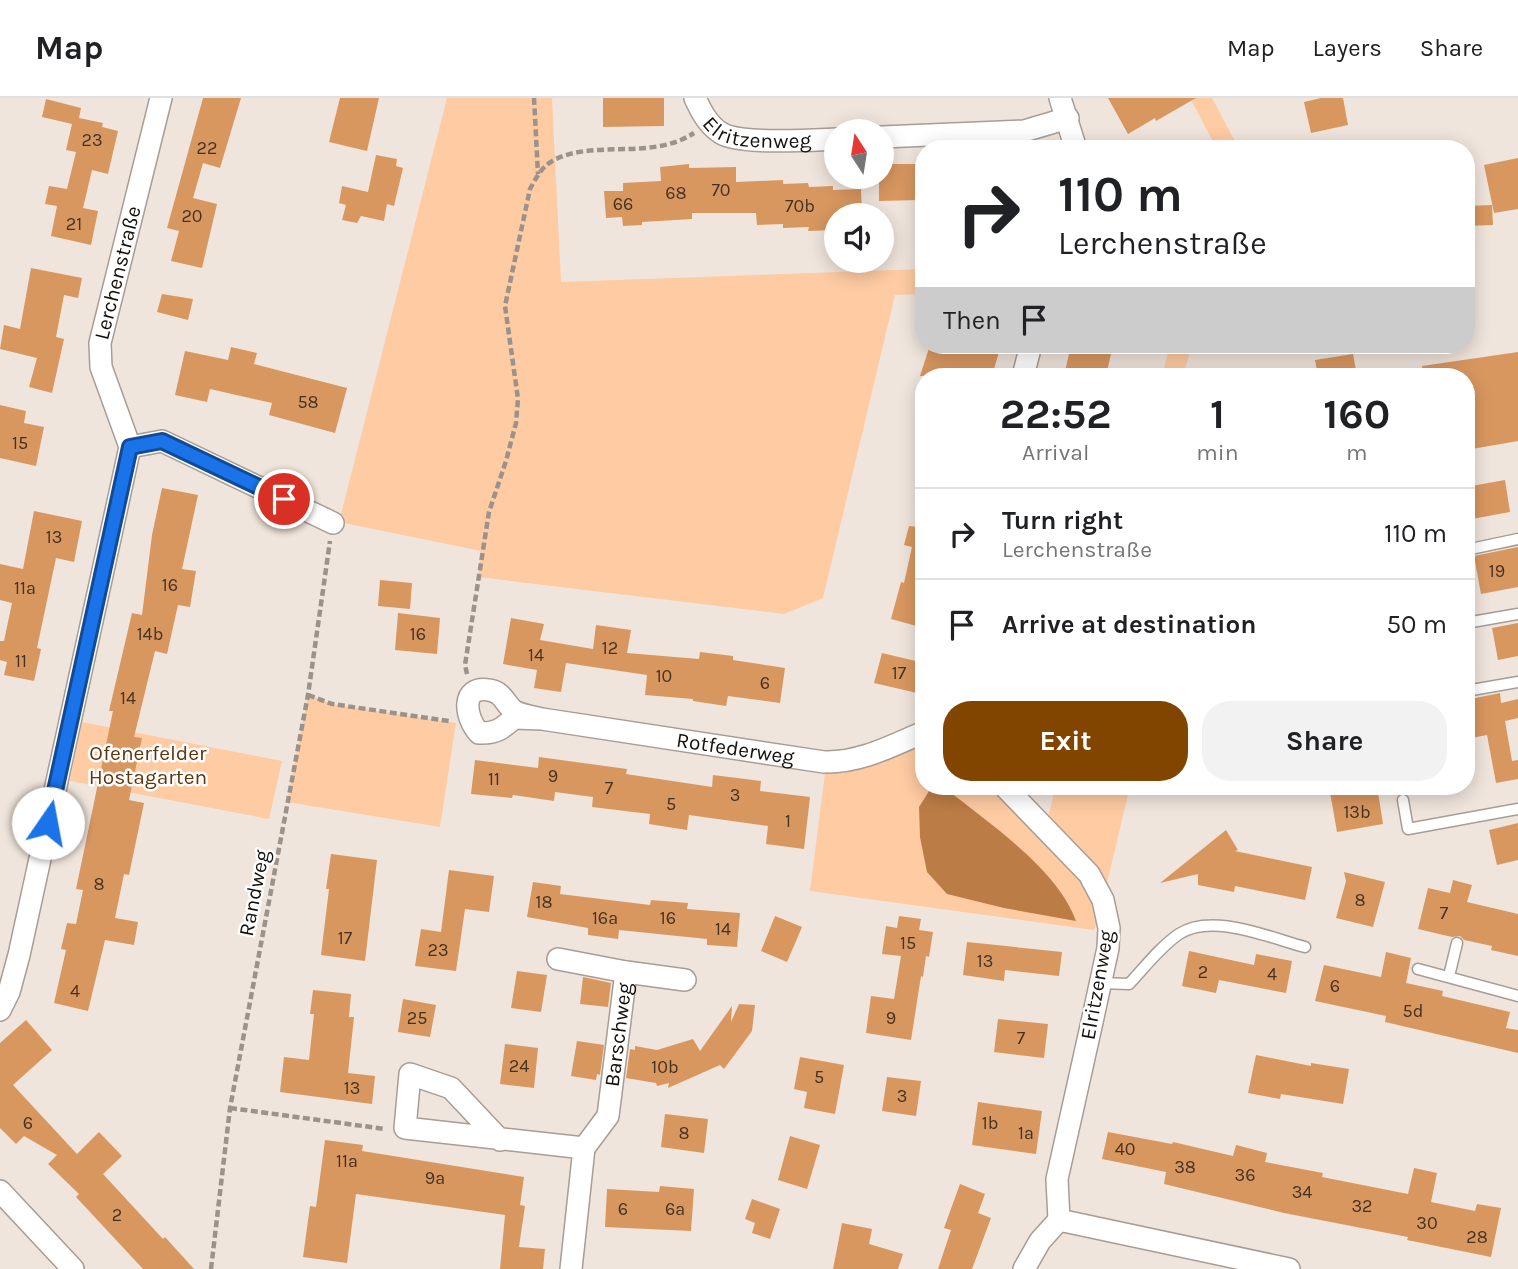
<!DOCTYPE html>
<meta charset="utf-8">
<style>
:root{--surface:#fff;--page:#f2f2f2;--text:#202124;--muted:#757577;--line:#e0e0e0;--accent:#814500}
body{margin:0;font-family:Karla,sans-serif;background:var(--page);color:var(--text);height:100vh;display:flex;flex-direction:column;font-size:26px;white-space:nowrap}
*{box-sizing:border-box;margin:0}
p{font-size:23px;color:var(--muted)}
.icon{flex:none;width:38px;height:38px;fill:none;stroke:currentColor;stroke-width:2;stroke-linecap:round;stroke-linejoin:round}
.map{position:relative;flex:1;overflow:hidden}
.panel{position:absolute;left:915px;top:270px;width:560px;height:427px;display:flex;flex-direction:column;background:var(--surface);border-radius:28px;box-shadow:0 4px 18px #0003}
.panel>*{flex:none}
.hud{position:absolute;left:915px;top:42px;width:560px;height:214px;border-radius:28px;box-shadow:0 4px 18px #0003;background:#fff;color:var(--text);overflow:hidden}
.needle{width:46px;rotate:348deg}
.controls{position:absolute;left:824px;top:21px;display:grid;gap:14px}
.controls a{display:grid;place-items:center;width:70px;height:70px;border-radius:50%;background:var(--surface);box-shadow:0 4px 18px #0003;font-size:35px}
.pin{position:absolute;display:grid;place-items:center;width:60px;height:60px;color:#fff;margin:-30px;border:4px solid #fff;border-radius:50%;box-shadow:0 2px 7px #0007}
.me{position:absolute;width:77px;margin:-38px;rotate:12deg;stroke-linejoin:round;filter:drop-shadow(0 0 5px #0008)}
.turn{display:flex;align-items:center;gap:24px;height:147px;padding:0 28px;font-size:32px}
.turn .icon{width:91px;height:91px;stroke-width:2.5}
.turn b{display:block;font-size:49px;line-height:60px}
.then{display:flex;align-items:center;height:66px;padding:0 28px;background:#0003;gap:14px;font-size:26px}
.eta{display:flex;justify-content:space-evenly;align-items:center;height:119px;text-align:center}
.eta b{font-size:42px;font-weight:700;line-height:49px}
.button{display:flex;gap:14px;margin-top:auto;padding:14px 28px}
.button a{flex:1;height:80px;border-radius:28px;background:var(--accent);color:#fff;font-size:28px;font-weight:700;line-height:80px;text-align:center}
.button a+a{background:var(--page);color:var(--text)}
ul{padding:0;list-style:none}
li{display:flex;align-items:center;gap:21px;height:91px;padding:0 28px;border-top:2px solid var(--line)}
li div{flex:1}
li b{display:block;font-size:26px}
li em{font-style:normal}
header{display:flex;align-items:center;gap:42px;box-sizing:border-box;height:98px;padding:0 35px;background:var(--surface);border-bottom:2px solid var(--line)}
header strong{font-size:33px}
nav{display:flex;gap:38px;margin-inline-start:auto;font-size:24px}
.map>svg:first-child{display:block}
.green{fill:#fecba2}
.water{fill:#bc7c46}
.building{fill:#d99760}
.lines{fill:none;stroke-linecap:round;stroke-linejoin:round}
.lane-casing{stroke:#a79d94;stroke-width:13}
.street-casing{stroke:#a79d94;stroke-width:24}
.path{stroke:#9a928b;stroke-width:4.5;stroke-dasharray:7 3.5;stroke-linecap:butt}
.lane{stroke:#fff;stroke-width:10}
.street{stroke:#fff;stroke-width:21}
.route-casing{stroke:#114b97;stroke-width:18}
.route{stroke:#1a73e8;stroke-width:12}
.labels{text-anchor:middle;stroke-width:5;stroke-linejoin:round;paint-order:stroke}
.number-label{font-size:18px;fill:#443222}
.street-label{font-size:21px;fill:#13100d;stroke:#fff}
.park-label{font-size:21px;fill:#61350b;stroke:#fff}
</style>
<header>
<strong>Map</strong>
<nav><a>Map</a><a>Layers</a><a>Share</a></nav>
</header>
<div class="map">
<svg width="1518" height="1171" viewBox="0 0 1518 1171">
<rect width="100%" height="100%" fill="#f0e5dc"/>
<g class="green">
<polygon points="447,0 552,0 561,184 924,171 924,196 895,197 823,500 784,516 478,479 481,453 339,424"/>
<polygon points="1190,0 1212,0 1239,51 1217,51"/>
<polygon points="1170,247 1192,247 1183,278 1162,278"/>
<polygon points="308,597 332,606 456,625 440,729 287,704"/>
<polygon points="82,624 282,663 269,721 70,683"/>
<path d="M 924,644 L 924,688 L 994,688 C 1023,717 1094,774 1098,816 C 1098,821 1096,827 1094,832 L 810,793 L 825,675 L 844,671 Z"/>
<polygon points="1056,688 1130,688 1103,802 1045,731"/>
</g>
<path class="water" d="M 931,690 L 945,690 C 987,724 1058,771 1076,823 L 1004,810 L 947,796 L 927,774 L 920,739 L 919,709 Z"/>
<g class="building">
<polygon points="203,0 241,0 220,70 203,65 193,100 217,106 202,170 171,163 179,133 167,130"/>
<polygon points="340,0 379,0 367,53 329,44"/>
<polygon points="603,0 664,0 664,28 603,29"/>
<polygon points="1108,0 1196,0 1156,23 1155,20 1128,36"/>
<polygon points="1321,0 1343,0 1348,27 1311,35 1304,4"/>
<polygon points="46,1 81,10 79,20 103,25 102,29 118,33 108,76 92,72 83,110 98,113 91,147 51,138 57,108 45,106 49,88 67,91 76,54 66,52 72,26 42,19"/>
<polygon points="376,57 397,61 396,68 403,70 394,108 387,106 384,123 361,118 357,125 342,122 346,107 339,105 342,88 368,94"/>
<polygon points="1518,60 1518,111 1494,115 1484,67"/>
<polygon points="689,66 689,70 736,69 736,84 783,82 783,86 808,85 809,89 833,88 833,92 861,91 862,117 836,117 836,132 808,133 809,129 783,130 783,126 757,127 756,115 692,115 692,121 642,124 642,127 623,128 622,119 606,120 604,93 623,93 623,85 661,83 660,69"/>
<polygon points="882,66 918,66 919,102 879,103 879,79 882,79"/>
<polygon points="1492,107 1493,127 1466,128 1466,108"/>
<polygon points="31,170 82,180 78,200 64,197 56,239 64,241 52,295 29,289 37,260 0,251 4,227 20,231"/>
<polygon points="162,196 193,201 188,222 157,214"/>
<polygon points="930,247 1001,247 992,278 920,278"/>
<polygon points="1071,247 1113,247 1106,278 1064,278"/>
<polygon points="231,249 257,255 254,266 347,290 335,335 269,317 272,305 210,291 207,304 175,297 185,253 228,262"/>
<polygon points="1518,254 1518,343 1466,352 1466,278 1423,278 1422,268"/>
<polygon points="1353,256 1357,278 1318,278 1315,262"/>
<polygon points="0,307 26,313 24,325 44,329 36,368 0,360"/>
<polygon points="1505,382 1510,414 1472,421 1466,389"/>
<polygon points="162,390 198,397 182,471 196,473 190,509 178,507 167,556 155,553 134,639 142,640 129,702 144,705 129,777 124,776 115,820 138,824 134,847 105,842 88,913 54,905 66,852 61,851 67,825 76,826 83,792 76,791 113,613 109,613 132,515 142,517 152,437"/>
<polygon points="34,413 82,423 74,464 56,460 37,550 41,551 34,583 4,577 7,564 0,562 0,543 4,543 12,505 0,502 0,466 23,471"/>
<polygon points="909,428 924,430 924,530 891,521 901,484 904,485 912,449 904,447"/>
<polygon points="1518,449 1518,489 1481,496 1474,458"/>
<polygon points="380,482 412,485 410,511 378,508"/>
<polygon points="398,515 440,520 437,556 395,552"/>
<polygon points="511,520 544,526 540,542 593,551 596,527 631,532 627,555 699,561 700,554 733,558 733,562 785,570 780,605 728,598 726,608 693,603 693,601 645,597 647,577 566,565 561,594 534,590 537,572 503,566"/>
<polygon points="1518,525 1518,558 1498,562 1492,530"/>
<polygon points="882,555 924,565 917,595 874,585"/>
<polygon points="1500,595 1501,605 1518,601 1518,620 1505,623 1512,663 1518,662 1518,681 1496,685 1487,637 1466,641 1466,602"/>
<polygon points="539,659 627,671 626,676 712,689 713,677 761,683 760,693 810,699 804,751 766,746 768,728 689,717 687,732 649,726 650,716 592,709 593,699 555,694 554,703 513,697 512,700 471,696 475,662 538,670"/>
<polygon points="1362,688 1377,688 1383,726 1337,734 1330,694"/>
<polygon points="1518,725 1518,762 1497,767 1489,732"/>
<polygon points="1226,732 1238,752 1235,753 1312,769 1305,802 1235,788 1234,794 1198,787 1198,776 1160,785"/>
<polygon points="331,756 377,762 365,863 321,857 329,791 326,791"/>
<polygon points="449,772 494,778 489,814 465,811 456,873 415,868 421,831 441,834"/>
<polygon points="1344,774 1385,784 1373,829 1336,820 1346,783"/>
<polygon points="1453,782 1472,787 1467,804 1518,816 1518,858 1491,852 1492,848 1464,842 1460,838 1452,839 1418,831 1428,790 1450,795"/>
<polygon points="533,784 561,788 560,796 650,807 651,802 688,805 687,811 740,815 737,849 707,847 707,841 619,832 618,841 588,837 588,830 527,819"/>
<polygon points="775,818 802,829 787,864 761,853"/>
<polygon points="899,818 921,821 919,832 933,834 929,859 926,858 923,879 921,878 911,942 866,935 871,898 894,901 901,858 882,856 886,828 897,830"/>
<polygon points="967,844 1062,854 1059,878 1005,872 1004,883 963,877"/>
<polygon points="1189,853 1254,867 1256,856 1292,863 1286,895 1219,882 1216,895 1182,888"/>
<polygon points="1386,854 1411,860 1406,885 1443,893 1442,898 1510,914 1506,930 1518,932 1518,955 1385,924 1386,918 1315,903 1324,867 1381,879"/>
<polygon points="517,873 547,877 541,914 511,910"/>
<polygon points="583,879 611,885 608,909 580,906"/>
<polygon points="313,892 351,896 349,919 354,919 348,975 375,978 372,1006 280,994 284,959 309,962 314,916 310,916"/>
<polygon points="403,901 436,907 430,939 398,934"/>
<polygon points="739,906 755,907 752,933 724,971 720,967 668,990 669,985 657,988 656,985 626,980 630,951 635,952 635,948 657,952 693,941 700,953 732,908 731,924"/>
<polygon points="998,921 1048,926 1044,960 994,954"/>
<polygon points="26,922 52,952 13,987 77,1056 99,1034 122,1058 103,1076 163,1141 165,1139 194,1171 143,1171 76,1099 79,1096 48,1066 57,1057 24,1038 16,1046 0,1030 0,945"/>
<polygon points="577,943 604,947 600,977 597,976 596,982 571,978"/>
<polygon points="505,946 538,950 534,990 500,986"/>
<polygon points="1256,957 1311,968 1311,965 1349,971 1343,1006 1281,996 1280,1001 1248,995"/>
<polygon points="800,959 844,967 835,1016 804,1010 807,994 794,991"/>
<polygon points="887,979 921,983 916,1018 882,1013"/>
<polygon points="978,1004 1042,1013 1036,1056 972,1047"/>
<polygon points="665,1016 708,1021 704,1055 661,1049"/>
<polygon points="1108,1034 1172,1046 1173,1044 1233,1058 1236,1047 1267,1055 1265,1064 1323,1075 1322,1079 1408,1096 1414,1070 1437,1075 1431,1104 1475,1113 1477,1106 1501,1110 1491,1159 1407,1142 1408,1139 1284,1115 1164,1086 1166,1074 1102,1061"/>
<polygon points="790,1038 820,1047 807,1091 778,1082"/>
<polygon points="325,1042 363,1047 362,1053 524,1079 520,1107 525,1108 519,1149 545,1151 543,1171 500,1171 505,1117 356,1096 347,1165 303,1159 310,1108 316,1109"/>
<polygon points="960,1086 985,1096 978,1115 991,1120 972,1171 938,1171 951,1132 944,1130"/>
<polygon points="660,1088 694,1091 691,1133 605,1129 607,1091 659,1094"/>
<polygon points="752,1101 780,1111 770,1141 752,1135 755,1125 745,1121"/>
<polygon points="842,1125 872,1131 869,1146 903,1156 898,1171 833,1171"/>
</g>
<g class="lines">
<g class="lane-casing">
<g id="lane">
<polyline points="1466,452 1518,441"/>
<polyline points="1466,525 1518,516"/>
<polyline points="1466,593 1518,584"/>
<polyline points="1403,702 1408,731 1518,711"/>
<polyline points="1418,871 1518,898"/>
<polyline points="1449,878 1457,845"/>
<path d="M 1100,885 L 1129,886 C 1145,869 1160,849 1179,836 C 1212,814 1270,840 1305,849"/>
</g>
</g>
<g class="street-casing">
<g id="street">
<path id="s1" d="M 695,0 C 701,13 708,27 721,35 C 740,47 812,42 836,41"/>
<polyline points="1060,0 1076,51"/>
<polyline points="882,39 1024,33 1068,20"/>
<polyline points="1023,278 1031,247"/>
<polyline points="130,349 162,343 333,425"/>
<path id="s2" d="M 542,621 L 514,620 C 502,631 495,636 479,635 C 465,620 460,587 489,592 C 503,594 505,606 514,613 C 521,617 534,619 542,621 L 824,664 C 860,665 891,648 924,634"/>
<polyline points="1004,688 1089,776 1103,802 1109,830 1108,850 1092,924 1057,1081 1059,1122"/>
<polyline points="558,861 626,874"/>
<path id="s3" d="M 0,912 L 9,894 L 19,857 L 130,349 L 101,269 L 100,245 L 161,0"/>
<polyline points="500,1042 451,990 410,976 405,1030 584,1050 571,1171"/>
<path id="s4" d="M 584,1050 L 608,1018 L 626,874 L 685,882"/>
<polyline points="0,1093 73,1171"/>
<polyline points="1024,1171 1040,1143 1059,1122 1289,1171"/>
</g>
</g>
<g class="path">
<polyline points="534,0 538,76"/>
<path d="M 467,576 L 465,567 L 489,414 L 506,363 L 516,325 L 518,301 L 505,208 L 530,91 C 536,80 542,68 554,62 C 595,41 651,63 694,35"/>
<polyline points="308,597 332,606 449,623"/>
<polyline points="230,1010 385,1031"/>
<polyline points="211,1171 230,1010 308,597 330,443"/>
</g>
<use href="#lane" class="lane"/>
<use href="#street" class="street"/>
</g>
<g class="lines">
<g class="route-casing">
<polyline id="route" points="48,725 130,349 162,343 284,401"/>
</g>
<use href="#route" class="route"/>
</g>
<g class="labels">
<g class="number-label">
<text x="92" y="48">23</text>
<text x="207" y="56">22</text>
<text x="721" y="98">70</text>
<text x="676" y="101">68</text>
<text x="623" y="112">66</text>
<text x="800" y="114">70b</text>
<text x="192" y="124">20</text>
<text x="74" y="132">21</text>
<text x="308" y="310">58</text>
<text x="20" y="351">15</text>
<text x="54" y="445">13</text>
<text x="1497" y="479">19</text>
<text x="170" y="493">16</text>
<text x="25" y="496">11a</text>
<text x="150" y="542">14b</text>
<text x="418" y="542">16</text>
<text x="610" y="556">12</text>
<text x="536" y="563">14</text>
<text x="21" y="569">11</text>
<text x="899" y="581">17</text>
<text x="664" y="584">10</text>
<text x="765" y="591">6</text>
<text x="128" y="606">14</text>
<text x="553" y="684">9</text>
<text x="494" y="687">11</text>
<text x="609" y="696">7</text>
<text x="735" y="703">3</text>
<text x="671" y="712">5</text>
<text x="1357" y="720">13b</text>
<text x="788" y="729">1</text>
<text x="99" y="792">8</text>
<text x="1360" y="808">8</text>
<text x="544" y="810">18</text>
<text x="1444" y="821">7</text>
<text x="605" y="826">16a</text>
<text x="668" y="826">16</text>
<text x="723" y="837">14</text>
<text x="345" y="846">17</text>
<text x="908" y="851">15</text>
<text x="438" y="858">23</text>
<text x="985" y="869">13</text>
<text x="1203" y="880">2</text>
<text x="1272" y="882">4</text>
<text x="1335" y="894">6</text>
<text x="75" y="899">4</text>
<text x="1413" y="919">5d</text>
<text x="417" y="926">25</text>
<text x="891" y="926">9</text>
<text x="1021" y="946">7</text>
<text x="519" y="974">24</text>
<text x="665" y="975">10b</text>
<text x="819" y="985">5</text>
<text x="352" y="996">13</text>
<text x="902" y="1004">3</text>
<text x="28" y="1031">6</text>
<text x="990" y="1031">1b</text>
<text x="684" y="1041">8</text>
<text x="1026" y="1041">1a</text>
<text x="1125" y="1057">40</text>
<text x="347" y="1069">11a</text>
<text x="1185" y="1075">38</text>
<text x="1245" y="1083">36</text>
<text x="435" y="1086">9a</text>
<text x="1302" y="1100">34</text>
<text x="1362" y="1114">32</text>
<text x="623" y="1117">6</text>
<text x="675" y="1117">6a</text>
<text x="117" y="1123">2</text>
<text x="1427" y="1131">30</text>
<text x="1477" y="1145">28</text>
</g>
<g class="street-label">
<text dy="7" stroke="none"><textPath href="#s1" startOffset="80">Elritzenweg</textPath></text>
<text dy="7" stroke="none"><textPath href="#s3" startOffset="760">Lerchenstraße</textPath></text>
<text dy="7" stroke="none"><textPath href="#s2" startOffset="387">Rotfederweg</textPath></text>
<text transform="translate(254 795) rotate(-79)" y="7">Randweg</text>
<text transform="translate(1097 887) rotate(-80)" y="7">Elritzenweg</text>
<text dy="7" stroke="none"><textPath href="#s4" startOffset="122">Barschweg</textPath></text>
</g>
<g class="park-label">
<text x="148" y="662">Ofenerfelder<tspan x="148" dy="24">Hostagarten</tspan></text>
</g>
</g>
</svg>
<div class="controls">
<a><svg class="needle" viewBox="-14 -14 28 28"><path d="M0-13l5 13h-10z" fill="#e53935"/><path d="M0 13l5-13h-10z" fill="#757577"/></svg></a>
<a><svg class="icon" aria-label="sound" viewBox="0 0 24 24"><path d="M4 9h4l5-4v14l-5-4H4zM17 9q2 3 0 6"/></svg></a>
</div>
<div class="pin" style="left:284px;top:401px;background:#d93025"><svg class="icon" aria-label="arrive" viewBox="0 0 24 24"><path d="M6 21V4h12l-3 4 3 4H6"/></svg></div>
<svg class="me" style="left:48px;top:725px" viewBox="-20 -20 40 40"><circle r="19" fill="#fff"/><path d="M0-13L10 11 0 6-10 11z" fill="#1a73e8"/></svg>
<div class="hud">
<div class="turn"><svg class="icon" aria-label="right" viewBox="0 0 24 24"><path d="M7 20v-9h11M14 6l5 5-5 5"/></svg><div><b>110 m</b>Lerchenstraße</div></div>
<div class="then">Then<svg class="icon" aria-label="arrive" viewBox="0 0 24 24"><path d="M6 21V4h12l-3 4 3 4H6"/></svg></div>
</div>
<section class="panel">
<div class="eta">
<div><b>22:52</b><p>Arrival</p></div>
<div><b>1</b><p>min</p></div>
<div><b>160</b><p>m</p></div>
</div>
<ul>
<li><svg class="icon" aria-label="right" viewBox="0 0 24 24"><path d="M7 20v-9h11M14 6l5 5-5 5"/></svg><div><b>Turn right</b><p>Lerchenstraße</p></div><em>110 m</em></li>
<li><svg class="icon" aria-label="arrive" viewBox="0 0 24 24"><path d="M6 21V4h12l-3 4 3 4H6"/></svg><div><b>Arrive at destination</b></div><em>50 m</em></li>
</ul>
<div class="button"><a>Exit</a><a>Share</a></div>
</section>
</div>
